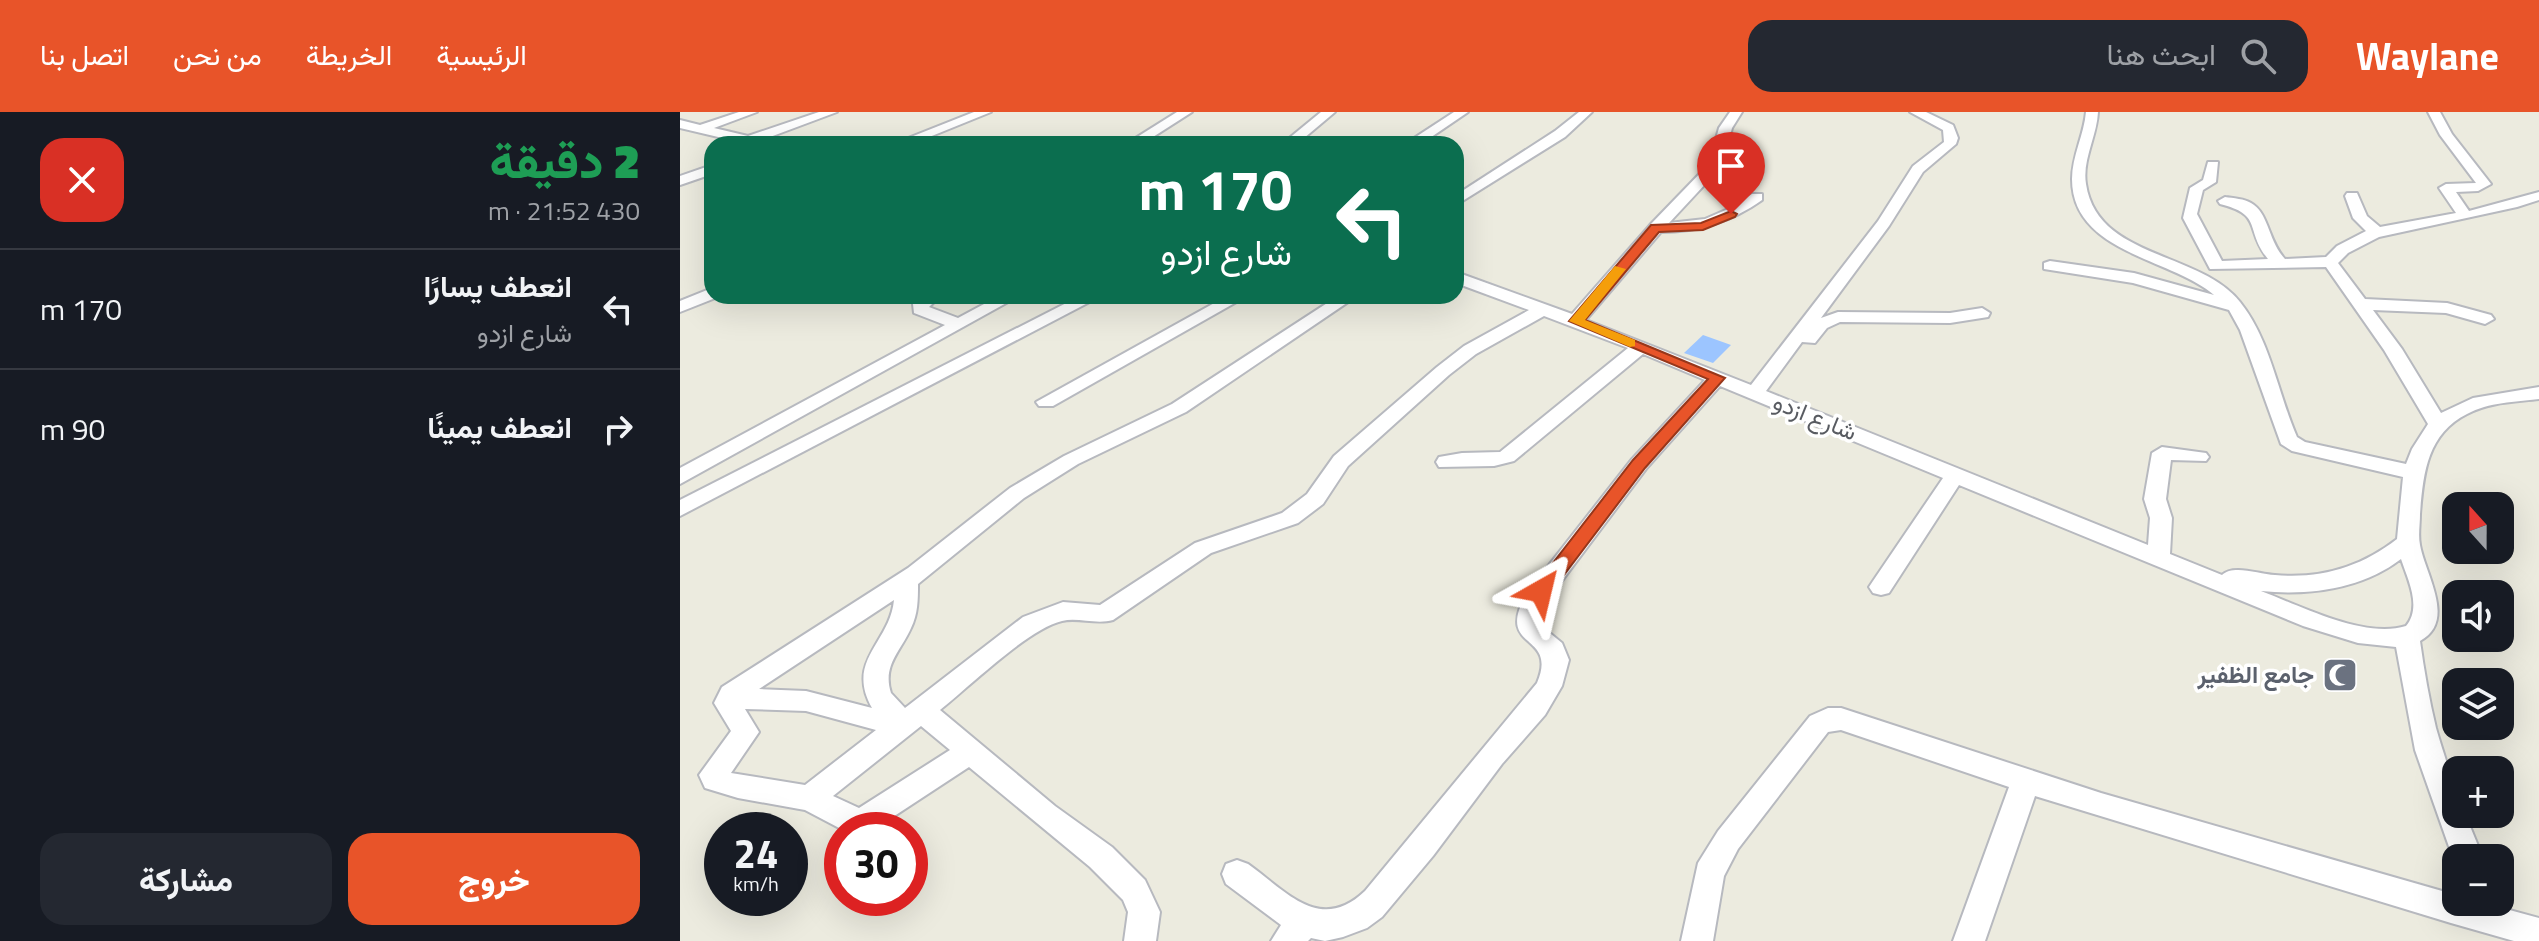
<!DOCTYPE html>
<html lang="ar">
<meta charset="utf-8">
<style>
:root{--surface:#171b24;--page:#242831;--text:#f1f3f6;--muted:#9ea1a6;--line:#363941;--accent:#e85429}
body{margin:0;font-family:"Titillium Web",Vazirmatn,sans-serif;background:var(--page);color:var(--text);direction:rtl;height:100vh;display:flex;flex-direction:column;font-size:30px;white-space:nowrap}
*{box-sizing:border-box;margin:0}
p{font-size:26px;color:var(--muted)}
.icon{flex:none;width:44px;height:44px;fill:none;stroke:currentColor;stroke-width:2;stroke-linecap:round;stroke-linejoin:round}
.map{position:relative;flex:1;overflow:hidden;direction:ltr}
.sheet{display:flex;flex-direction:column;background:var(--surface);width:680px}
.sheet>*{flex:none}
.banner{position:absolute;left:24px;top:24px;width:760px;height:168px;border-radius:24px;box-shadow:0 8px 32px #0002;direction:rtl;background:#0b6e4f;color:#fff;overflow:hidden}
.needle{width:52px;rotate:339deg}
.controls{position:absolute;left:1762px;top:380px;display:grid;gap:16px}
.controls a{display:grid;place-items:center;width:72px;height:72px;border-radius:16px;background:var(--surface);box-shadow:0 8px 32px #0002;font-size:40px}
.speed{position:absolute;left:24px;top:700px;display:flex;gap:16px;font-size:40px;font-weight:700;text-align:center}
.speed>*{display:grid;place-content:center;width:104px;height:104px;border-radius:50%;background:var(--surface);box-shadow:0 8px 32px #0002;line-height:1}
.speed small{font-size:20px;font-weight:400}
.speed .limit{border:12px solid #d22;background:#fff;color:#111}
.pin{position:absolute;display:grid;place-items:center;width:68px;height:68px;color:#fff;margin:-82px -34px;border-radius:50% 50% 50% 0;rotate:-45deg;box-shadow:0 0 8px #0007}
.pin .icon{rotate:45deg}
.me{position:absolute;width:88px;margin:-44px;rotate:37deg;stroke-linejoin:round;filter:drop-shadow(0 0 6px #0008)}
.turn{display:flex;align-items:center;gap:28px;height:168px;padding:0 40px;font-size:36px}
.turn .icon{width:104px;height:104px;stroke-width:2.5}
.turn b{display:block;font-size:56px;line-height:68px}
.round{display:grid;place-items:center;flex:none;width:84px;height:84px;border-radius:24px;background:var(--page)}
.head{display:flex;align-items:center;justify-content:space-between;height:136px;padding:0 40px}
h1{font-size:48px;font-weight:800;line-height:60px;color:#1e9e55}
.cta{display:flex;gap:16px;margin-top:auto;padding:16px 40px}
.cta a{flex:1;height:92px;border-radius:24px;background:var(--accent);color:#fff;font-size:32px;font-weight:800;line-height:92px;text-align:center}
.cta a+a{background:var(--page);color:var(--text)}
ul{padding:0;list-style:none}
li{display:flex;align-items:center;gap:24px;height:120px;padding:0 40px;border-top:2px solid var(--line)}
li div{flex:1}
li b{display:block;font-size:30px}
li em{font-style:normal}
header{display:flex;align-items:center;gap:48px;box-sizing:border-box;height:112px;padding:0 40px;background:var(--accent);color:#fff}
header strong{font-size:38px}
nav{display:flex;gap:44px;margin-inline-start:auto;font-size:28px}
.search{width:560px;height:72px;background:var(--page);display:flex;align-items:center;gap:20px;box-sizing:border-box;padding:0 28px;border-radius:24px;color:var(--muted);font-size:30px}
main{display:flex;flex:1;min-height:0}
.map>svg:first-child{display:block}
.water{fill:#9cc5ff}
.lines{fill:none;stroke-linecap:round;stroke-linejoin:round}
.minor-casing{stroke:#b7b9bf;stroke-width:4}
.minor{fill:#fff;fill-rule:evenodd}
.route{fill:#e85429;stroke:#97371b;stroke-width:2}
.slow{fill:#f59e0b}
.labels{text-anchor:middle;stroke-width:7;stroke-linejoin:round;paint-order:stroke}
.street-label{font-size:24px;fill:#585b61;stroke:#fff}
.worship-label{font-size:24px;font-weight:bold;fill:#5b616d;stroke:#fff;text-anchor:end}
</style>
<header>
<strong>Waylane</strong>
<div class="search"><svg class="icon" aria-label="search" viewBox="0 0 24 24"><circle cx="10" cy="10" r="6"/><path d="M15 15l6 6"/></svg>ابحث هنا</div>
<nav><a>الرئيسية</a><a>الخريطة</a><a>من نحن</a><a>اتصل بنا</a></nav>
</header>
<main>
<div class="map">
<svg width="1859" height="829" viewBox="0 0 1859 829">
<rect width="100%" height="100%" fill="#ecebdf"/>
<polygon class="water" points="1023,223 1051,233 1033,251 1004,241"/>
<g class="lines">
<g class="minor-casing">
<g id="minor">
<polygon points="59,0 77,0 34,16 68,24 139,0 157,0 82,28 91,32 68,32 0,16 0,8 20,13"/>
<polygon points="294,0 311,0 232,32 213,32"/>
<polygon points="497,0 512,0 462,32 446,32"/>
<polygon points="641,0 655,0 617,32 602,32"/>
<polygon points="774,0 788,0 741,32 725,32"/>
<polygon points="899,0 912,0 885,25 776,93 776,83 875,19"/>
<path d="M 1050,0 L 1062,0 L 1052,16 L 1042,54 L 989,111 L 1025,107 L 1048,97 L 1072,82 L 1082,82 L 1082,88 C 1051,110 1019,120 981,120 L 906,208 L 1071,273 L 1198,109 L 1233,54 L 1264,30 L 1263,18 L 1230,0 L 1246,0 L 1273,13 L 1278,26 L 1276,32 L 1243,60 L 1209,114 L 1141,206 L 1158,200 L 1270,201 L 1302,196 L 1310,201 L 1308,205 L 1270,211 L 1160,210 L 1147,216 L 1135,231 L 1122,230 L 1086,279 L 1468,433 L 1470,406 L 1464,387 L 1472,341 L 1482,335 L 1526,341 L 1529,345 L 1526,349 L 1491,348 L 1486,387 L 1492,406 L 1490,442 L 1542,463 C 1553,452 1579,462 1595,463 C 1641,467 1681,455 1717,427 L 1723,365 L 1612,339 L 1601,332 L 1560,218 L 1549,198 L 1453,171 L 1364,157 L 1364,151 L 1370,149 L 1454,161 L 1534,183 C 1491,146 1392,141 1392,67 C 1392,44 1404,23 1406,0 L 1418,0 C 1417,24 1402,48 1406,72 C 1417,147 1520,139 1560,190 C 1590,227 1598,282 1617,325 L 1625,330 L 1726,352 L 1732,337 L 1748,312 L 1704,238 L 1646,155 L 1530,157 L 1503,106 L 1510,76 L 1523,68 L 1528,50 L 1538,50 L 1536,70 L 1523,78 L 1517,102 L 1542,149 L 1588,147 C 1564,117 1584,103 1540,92 L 1538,89 L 1545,85 C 1553,86 1565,87 1571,91 C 1589,101 1588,129 1605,147 L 1646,145 L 1657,134 L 1686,119 L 1673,106 L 1665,84 L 1667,81 L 1677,81 L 1687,104 L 1700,115 L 1776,101 L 1759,76 L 1766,72 L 1796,71 L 1760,23 L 1748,0 L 1760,0 L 1772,22 L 1811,72 L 1798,79 L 1776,80 L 1789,99 L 1859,80 L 1859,88 L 1837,95 L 1699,125 L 1668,141 L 1658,151 L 1685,187 L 1767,191 L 1811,203 L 1814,207 L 1805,212 L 1766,201 L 1693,198 L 1722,237 L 1761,301 L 1793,286 L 1859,275 L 1859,287 C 1835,290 1809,290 1787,302 C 1747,322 1743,362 1740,402 C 1740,413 1738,423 1740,433 C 1745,462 1777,509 1740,529 C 1744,558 1749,587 1756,616 C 1764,645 1776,672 1776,702 L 1785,702 L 1803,746 L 1776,746 L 1776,752 L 1773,746 L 1735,638 L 1716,535 L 1678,531 L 1623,514 L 1279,373 L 1209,481 L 1201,483 L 1193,481 L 1189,475 L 1193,469 L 1263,366 L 1040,274 L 966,357 L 866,490 L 860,513 L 882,531 L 889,548 L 882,574 L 865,603 L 822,652 L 753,744 L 702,805 L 687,816 L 663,825 L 645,829 L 631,826 L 628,829 L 591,829 L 601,813 L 546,772 L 542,762 L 546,752 L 557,748 L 568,752 C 606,779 640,822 685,779 L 857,571 C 879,519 813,540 847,481 L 952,347 L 1025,268 L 963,242 L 834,349 L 814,354 L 759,355 L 756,350 L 759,345 L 782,341 L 820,340 L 948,236 L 864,204 L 796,242 L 769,263 L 668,354 L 643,392 L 618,411 L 531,441 L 433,508 C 416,513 398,505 382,509 C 348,517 290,574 260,598 L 375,694 L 432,735 L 465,768 L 480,800 L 476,829 L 444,829 L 448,800 L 443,788 L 410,755 L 289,655 L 193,718 L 163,718 L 125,698 L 58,686 L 25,676 L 19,663 L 51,619 L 34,591 L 42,575 L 228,456 L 330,376 L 384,344 L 492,292 L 658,184 L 677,184 L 506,300 L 398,352 L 344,386 L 238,472 C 238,487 238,502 231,516 C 221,539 202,553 211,581 L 225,596 L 343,505 L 383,490 L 420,493 L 515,431 L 602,401 L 627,382 L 654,344 L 757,255 L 784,234 L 849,198 L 776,171 L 776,160 L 892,202 L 970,113 L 1029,52 L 1039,16 ZM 1721,447 C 1728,468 1742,495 1726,514 C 1684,527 1621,494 1581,479 C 1629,484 1682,477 1721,447 ZM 214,488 C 210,531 165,548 192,596 L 126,579 L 79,577 ZM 65,597 L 126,599 L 196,618 L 125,673 L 51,661 L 79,620 ZM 241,614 L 270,638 L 179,696 L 153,684 Z"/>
<polygon points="32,53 32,62 0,73 0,64"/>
<polygon points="32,176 32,184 38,185 0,200 0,189"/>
<polygon points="241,184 260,184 249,195 278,206 319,184 339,184 0,372 0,356 265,213 234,201 233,192"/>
<polygon points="400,184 421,184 0,404 0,388"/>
<polygon points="547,184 567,184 373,294 359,294 356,290"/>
<polygon points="1148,596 1161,596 1421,681 1776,783 1776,790 1800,790 1859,806 1859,829 1834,829 1771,811 1355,684 1305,829 1273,829 1329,675 1161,618 1148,620 1058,737 1044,764 1033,829 1001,829 1018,751 1038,719 1130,604"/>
</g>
</g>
<use href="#minor" class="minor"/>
</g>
<polygon class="route" points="1051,99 1057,102 1055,105 1023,118 979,120 905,208 1045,266 965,356 868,484 855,484 852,479 855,474 953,348 1028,267 889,209 971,113 1021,111"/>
<polygon class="slow" points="935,154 946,157 905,208 955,228 955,234 950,235 889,209"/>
<defs>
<g id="mosque-square" transform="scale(1.8)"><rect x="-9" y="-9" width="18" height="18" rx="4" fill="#6b7280" stroke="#fff"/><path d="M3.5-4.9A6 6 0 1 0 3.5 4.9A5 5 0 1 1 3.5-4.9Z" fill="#fff"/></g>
</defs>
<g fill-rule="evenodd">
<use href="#mosque-square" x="1660" y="563"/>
</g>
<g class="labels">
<g class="street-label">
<text transform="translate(1135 305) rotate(22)" y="8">شارع ازدو</text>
</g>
<g class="worship-label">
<text x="1634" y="571">جامع الظفير</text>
</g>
</g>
</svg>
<div class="controls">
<a><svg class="needle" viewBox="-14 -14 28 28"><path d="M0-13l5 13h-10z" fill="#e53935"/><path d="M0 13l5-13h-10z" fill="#9ea1a6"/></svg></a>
<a><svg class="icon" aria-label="sound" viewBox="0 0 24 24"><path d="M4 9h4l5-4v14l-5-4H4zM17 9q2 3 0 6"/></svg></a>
<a><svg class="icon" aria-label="layers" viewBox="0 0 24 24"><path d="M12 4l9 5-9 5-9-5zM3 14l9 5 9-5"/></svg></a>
<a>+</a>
<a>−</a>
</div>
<div class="speed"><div>24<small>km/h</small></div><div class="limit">30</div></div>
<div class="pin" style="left:1051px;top:102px;background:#d93025"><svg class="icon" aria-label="arrive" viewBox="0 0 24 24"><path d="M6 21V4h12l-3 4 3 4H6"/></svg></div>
<svg class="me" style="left:861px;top:479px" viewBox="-20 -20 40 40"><path d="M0-17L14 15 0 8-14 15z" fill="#e85429" stroke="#fff" stroke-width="4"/></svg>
<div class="banner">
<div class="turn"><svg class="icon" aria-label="left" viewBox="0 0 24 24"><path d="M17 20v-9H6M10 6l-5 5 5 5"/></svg><div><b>170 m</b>شارع ازدو</div></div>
</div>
</div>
<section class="sheet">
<div class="head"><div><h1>2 دقيقة</h1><p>430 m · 21:52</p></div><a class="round" style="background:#d93025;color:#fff"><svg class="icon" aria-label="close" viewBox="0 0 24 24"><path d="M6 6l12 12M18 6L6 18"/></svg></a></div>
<ul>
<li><svg class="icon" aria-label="left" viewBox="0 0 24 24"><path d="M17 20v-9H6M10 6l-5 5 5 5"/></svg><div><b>انعطف يسارًا</b><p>شارع ازدو</p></div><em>170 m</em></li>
<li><svg class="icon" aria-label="right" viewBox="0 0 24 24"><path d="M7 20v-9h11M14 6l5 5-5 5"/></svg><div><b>انعطف يمينًا</b></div><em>90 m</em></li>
</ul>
<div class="cta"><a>خروج</a><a>مشاركة</a></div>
</section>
</main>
